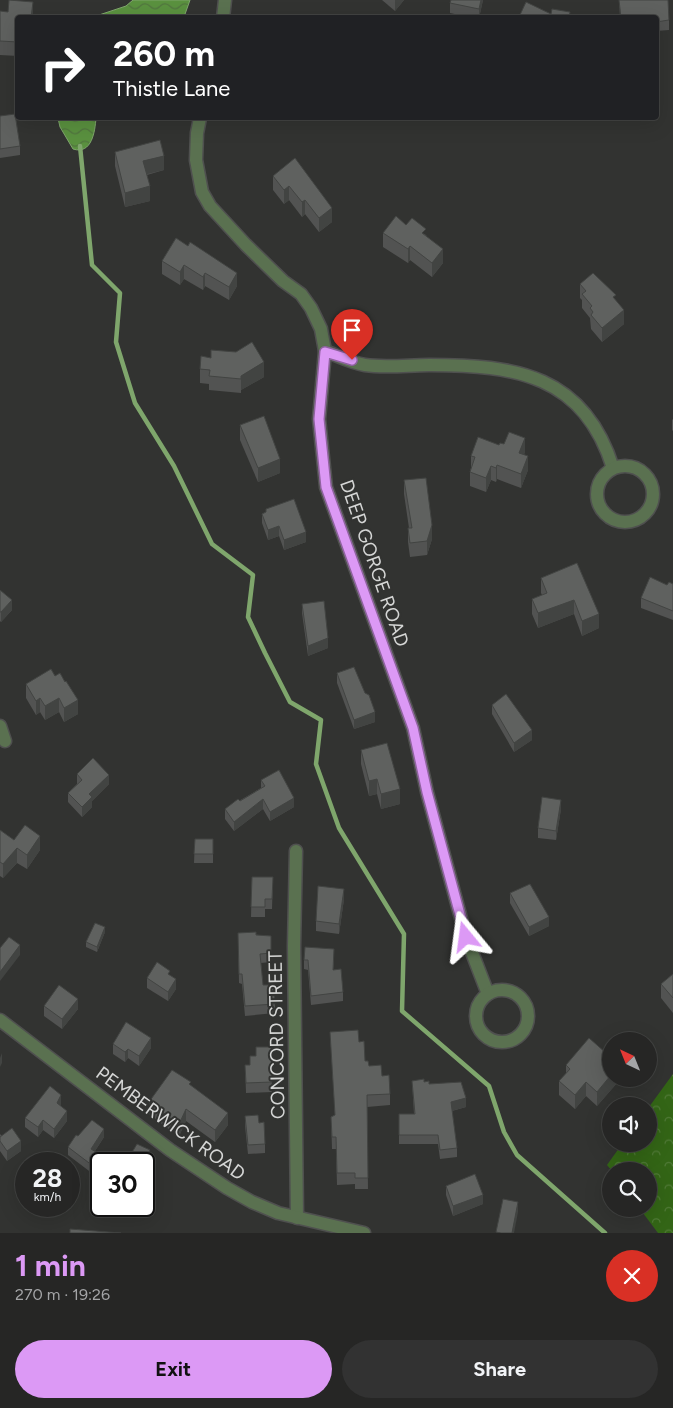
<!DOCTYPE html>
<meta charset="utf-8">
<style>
:root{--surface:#262625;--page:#323232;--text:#f1f3f6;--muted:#a4a5a7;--line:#424342;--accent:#dc99f5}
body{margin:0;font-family:Figtree,sans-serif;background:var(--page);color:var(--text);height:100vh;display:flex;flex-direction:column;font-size:19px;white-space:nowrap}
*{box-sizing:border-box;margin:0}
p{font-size:16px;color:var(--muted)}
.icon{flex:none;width:28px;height:28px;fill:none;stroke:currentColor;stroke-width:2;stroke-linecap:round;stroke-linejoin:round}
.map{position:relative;height:1233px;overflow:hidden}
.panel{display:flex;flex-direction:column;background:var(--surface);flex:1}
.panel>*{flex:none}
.top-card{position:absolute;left:15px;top:15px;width:644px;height:105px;border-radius:5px;box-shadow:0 5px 20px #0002,0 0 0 1px var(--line);background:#202124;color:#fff;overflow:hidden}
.needle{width:32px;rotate:317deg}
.buttons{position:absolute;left:602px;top:1032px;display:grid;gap:10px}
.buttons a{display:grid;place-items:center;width:55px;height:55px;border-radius:50%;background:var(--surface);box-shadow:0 5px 20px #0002,0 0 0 1px var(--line);font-size:25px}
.speed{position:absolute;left:15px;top:1152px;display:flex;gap:10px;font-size:25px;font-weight:700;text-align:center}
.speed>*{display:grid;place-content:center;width:65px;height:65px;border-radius:50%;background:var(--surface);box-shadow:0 5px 20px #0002,0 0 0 1px var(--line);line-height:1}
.speed small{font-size:12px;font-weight:400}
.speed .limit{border:2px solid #111;border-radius:8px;background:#fff;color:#111}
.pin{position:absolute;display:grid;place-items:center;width:42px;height:42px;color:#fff;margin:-51px -21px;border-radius:50% 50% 50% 0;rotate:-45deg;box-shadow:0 0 5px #0007}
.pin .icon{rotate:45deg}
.me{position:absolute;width:55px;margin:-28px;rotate:344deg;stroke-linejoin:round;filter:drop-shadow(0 0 4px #0008)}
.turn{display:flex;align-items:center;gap:18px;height:105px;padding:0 15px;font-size:22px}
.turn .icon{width:65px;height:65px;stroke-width:2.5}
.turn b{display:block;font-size:35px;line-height:42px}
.round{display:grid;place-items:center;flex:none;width:52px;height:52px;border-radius:26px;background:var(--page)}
.overview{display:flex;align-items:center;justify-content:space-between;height:85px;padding:0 15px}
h1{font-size:30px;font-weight:700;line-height:38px;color:var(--accent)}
.cta{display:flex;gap:10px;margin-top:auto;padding:10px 15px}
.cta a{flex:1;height:58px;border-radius:30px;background:var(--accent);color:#111;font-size:20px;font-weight:700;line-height:58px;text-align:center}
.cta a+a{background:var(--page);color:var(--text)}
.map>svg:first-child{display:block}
.park{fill:url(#park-crowns)}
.water{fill:url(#water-waves);stroke:#7fa66c}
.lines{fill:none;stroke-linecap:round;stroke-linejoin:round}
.stream{stroke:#7fa66c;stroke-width:4.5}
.minor-casing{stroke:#4f504f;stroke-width:15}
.minor{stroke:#5a7150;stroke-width:12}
.wall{fill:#525352}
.shaded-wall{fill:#424442}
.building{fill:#5f615f;stroke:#424442}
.route-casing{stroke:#8f639f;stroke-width:12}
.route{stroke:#dc99f5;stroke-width:9}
.labels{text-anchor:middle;stroke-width:4;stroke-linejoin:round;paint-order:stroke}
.street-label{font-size:19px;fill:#d5d6d5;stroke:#323331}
</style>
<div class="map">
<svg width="673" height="1233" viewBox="0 0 673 1233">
<defs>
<pattern id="park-crowns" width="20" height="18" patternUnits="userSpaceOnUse" patternTransform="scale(1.25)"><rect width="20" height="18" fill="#336516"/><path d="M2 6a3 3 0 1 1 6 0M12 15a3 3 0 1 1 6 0" fill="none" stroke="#507a37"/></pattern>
<pattern id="water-waves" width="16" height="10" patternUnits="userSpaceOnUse" patternTransform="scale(1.25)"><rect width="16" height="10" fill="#5a913f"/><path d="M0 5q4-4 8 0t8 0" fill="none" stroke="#51753f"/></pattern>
</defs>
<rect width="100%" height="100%" fill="#323331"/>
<polygon class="park" points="673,1074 673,1233 658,1233 640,1209 649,1209 649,1171 612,1171 607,1165 622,1144 649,1144 649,1107"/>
<g class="water">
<polygon points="133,0 190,0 184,17 93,17 126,6"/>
<path d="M 58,118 L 96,118 C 95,131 92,155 73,149 L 60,127 Z"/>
</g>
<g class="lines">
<polyline class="stream" points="80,146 92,265 120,293 116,342 135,403 174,466 212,544 253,575 248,617 265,653 290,702 321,720 316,764 339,828 404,934 402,1011 489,1086 504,1132 517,1155 605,1233"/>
<g class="minor-casing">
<g id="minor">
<polyline points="223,18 225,0"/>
<polyline points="200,118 197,133 196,160 202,192 210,206 246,245 283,281 301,294 311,308 321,329 325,351 319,419 326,487 413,728 427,792 466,937 488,994"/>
<path d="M 325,351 C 338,356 352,363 365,365 C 385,368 409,365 429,365 C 516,365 584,375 613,468"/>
<circle cx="625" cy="494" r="28"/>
<polyline points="0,726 5,741"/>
<polyline points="296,851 294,946 297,1218"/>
<circle cx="502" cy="1016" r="26"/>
<polyline points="0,1020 170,1150 227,1188 252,1202 278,1213 364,1233"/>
</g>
</g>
<use href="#minor" class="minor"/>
</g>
<g class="wall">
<polygon points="382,0 404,0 395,11"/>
<polygon points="483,0 479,18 473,18 450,13 450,3"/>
<polygon points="619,0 669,20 669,30 656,31 656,18 620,18"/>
<polygon points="0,11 18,18 18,56 0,55"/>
<polygon points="0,116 20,146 20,155 0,158"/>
<polygon points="115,152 164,170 147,175 150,201 125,207 115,166"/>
<polygon points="295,158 332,222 319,232 305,214 302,217 289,200 284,204 273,190 273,176"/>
<polygon points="406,225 426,235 443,263 432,277 410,260 408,263 383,247 383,233"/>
<polygon points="176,238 237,286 229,300 205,286 203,290 184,279 180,285 162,274 162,261"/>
<polygon points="580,284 616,301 624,324 602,342 591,329 590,318 582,308 582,300 580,298"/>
<polygon points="200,369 264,377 241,390 241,393 209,390 209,384 200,383"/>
<polygon points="673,419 673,431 672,430 672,420"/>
<polygon points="240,425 280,473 258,482 240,440"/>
<polygon points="499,445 525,452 524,454 528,470 521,488 497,479 496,482 491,480 486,492 470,486 470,472 471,468 471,456"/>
<polygon points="404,480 432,539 427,555 410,557 408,542 408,528 409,528 404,494"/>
<polygon points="266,509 306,542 284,550 279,536 268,540 262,523 262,514 266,512"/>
<polygon points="577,563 599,628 582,636 574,614 538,628 532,614 532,599 542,595 541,593 541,578"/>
<polygon points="673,584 673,620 641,608 641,598 667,585"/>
<polygon points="0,590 12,610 1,622 0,621"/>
<polygon points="302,604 328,648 308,656 302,613"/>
<polygon points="337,673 375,722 354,729 337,683"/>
<polygon points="55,676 78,714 64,722 59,712 45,720 40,712 36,715 26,698 26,684"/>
<polygon points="492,705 532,740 514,752 492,714"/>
<polygon points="361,750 400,804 381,809 377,794 369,796 361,764"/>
<polygon points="77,774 109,784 92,801 92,807 82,817 68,802 68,793 77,784"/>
<polygon points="261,780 294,807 270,821 263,809 234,831 225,819 225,809 261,788"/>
<polygon points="561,809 556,840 538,838 538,828"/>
<polygon points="0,830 14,840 40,850 27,869 17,863 3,878 0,876"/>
<polygon points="195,839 213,839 213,863 194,863"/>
<polygon points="252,877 273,877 272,909 265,909 265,917 251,917"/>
<polygon points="510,893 549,926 529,936 510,903"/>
<polygon points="344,899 339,934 316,931 316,921"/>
<polygon points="105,932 97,952 86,947 86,942"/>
<polygon points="238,933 271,936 271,962 261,963 263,985 275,1004 275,1013 245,1016 242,984 239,983"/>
<polygon points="334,959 333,970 343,992 343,1001 311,1005 308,970 304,969 304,960"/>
<polygon points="673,974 673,1013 661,998 661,984"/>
<polygon points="170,976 176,989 168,1001 147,988 147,978"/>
<polygon points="44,1006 78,1009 62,1029 44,1016"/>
<polygon points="330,1032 359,1042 365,1061 369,1066 382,1076 390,1094 390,1105 367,1107 368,1189 355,1189 355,1184 337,1185 336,1149 332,1149 331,1117 335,1115"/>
<polygon points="113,1044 151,1048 139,1066 128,1058 125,1062 113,1054"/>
<polygon points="271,1047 272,1092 246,1093 245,1065 250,1065 256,1056"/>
<polygon points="606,1059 617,1079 617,1083 597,1106 586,1096 575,1109 559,1095 559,1081 566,1074 566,1065"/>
<polygon points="412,1081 424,1082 429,1084 466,1107 452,1111 457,1148 457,1157 440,1159 438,1144 399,1144 399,1114 414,1114"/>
<polygon points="191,1086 228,1125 215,1142 186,1121 180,1134 170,1130 149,1114 149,1102"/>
<polygon points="61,1104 60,1106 67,1121 54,1138 43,1130 38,1137 25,1127 25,1118"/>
<polygon points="245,1116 259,1123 265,1144 265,1153 248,1154 245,1126"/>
<polygon points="0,1134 2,1136 21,1151 7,1161 0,1151"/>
<polygon points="78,1136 104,1137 95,1151 101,1164 101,1180 68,1155 68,1147"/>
<polygon points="446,1186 483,1204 453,1216 446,1195"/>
<polygon points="150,1202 143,1215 128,1207 128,1206 144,1206"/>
</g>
<g class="shaded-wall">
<polygon points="395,0 404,0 395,11"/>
<polygon points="481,0 483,0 479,18 479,9"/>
<polygon points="33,2 33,18 31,18"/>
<polygon points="164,156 164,170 143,175 143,161"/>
<polygon points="150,186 150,201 125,207 125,193"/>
<polygon points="289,186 289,200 284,204 284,190"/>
<polygon points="305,200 305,214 302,217 302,202"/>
<polygon points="332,208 332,222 319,232 319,218"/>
<polygon points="410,246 410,260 408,263 408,249"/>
<polygon points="443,249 443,263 432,277 432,263"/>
<polygon points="184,265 184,279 180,285 180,272"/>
<polygon points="205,273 205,286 203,290 203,277"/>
<polygon points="237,273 237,286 229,300 229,287"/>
<polygon points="624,310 624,324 602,342 602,328"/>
<polygon points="264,362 264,377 241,390 241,393 241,376"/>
<polygon points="525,438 525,452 519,467 519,453"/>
<polygon points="528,456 528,470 521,488 521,474"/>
<polygon points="280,459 280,473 258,482 258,468"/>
<polygon points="497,465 497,479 496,482 496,468"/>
<polygon points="491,466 491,480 486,492 486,478"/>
<polygon points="432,525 432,539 427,555 427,541"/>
<polygon points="279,526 279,536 268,540 268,530"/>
<polygon points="306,532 306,542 284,550 284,540"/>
<polygon points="12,600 12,610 1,622 1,612"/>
<polygon points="574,600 574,614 538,628 538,613"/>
<polygon points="599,614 599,628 582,636 582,621"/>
<polygon points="328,638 328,648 308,656 308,646"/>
<polygon points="40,698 40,712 36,715 36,701"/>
<polygon points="59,698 59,712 45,720 45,706"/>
<polygon points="78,700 78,714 64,722 64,708"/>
<polygon points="375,712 375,722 354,729 354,720"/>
<polygon points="532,730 532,740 514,752 514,743"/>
<polygon points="109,775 109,784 92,801 92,807 82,817 82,807 89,794"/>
<polygon points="377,779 377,794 369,796 369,781"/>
<polygon points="400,789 400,804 381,809 381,794"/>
<polygon points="294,798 294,807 270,821 270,812"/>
<polygon points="263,799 263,809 234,831 234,822"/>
<polygon points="561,800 561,809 556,840 556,831"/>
<polygon points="40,836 40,850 27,869 27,855"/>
<polygon points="17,848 17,863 3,878 3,864"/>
<polygon points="344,889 344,899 339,934 339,924"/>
<polygon points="549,917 549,926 529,936 529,927"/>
<polygon points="105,927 105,932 97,952 97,947"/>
<polygon points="20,945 20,955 0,981 0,972"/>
<polygon points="176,979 176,989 168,1001 168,992"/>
<polygon points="78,999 78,1009 62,1029 62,1019"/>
<polygon points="151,1038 151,1048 139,1066 139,1056"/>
<polygon points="128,1049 128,1058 125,1062 125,1052"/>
<polygon points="2,1053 2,1063 0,1067 0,1058"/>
<polygon points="611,1075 611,1079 617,1079 617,1083 597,1106 597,1092"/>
<polygon points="586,1082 586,1096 575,1109 575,1095"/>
<polygon points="61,1095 61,1104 57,1113 57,1103"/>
<polygon points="466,1098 466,1107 451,1111 451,1102"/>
<polygon points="186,1109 186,1121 180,1134 180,1122"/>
<polygon points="67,1111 67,1121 54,1138 54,1129"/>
<polygon points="228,1113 228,1125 215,1142 215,1130"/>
<polygon points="43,1120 43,1130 38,1137 38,1127"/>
<polygon points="104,1129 104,1137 91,1157 91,1149"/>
<polygon points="21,1141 21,1151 7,1161 7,1151"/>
<polygon points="150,1150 150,1164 144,1178 144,1168"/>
<polygon points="483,1195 483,1204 453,1216 453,1206"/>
<polygon points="150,1197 150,1202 143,1215 143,1210"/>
<polygon points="518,1202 518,1212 514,1233 512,1233"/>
</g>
<g class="building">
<polygon points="9,0 33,2 31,18 18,18 18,42 0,41 0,11 8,12"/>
<polygon points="451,0 481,0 479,9 450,3"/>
<polygon points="619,0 668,0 669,20 656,22 656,18 621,18"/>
<polygon points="526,2 551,14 552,9 570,12 569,17 571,18 521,18 519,17"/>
<polygon points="15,114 20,146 0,149 0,116"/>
<polygon points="160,140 164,156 143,161 150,186 125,193 115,152"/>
<polygon points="295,158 332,208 319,218 305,200 302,202 289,186 284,190 273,176"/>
<polygon points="396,216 406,225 412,218 426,229 422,233 443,249 432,263 410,246 408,249 383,233"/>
<polygon points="176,238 188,246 190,242 237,273 229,287 205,273 203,277 184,265 180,272 162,261"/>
<polygon points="593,273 616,295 613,297 624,310 602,328 591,315 593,312 590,308 592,306 582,294 586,291 580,284"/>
<polygon points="252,342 264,362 241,376 241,379 209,376 210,370 200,369 201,356 211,358 211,350 236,352"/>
<polygon points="264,416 280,459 258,468 240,425"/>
<polygon points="509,432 525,438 519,453 528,456 521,474 497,465 496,468 491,466 486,478 470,472 475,457 471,456 478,437 499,445 500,443 504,444"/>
<polygon points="426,478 432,525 427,541 410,543 408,528 412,528 404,480"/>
<polygon points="294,499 306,532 284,540 279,526 268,530 262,514 266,512 266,509"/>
<polygon points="577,563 599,614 582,621 574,600 538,613 532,599 547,593 541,578"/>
<polygon points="650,577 667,585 669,582 673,584 673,611 641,598"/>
<polygon points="0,590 12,600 1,612 0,612"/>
<polygon points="324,601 328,638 308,646 302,604"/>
<polygon points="354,667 365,693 369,695 375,712 354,720 337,673"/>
<polygon points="51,669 55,676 60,673 65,682 66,681 78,700 64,708 59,698 45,706 40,698 36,701 26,684"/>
<polygon points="506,694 532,730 514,743 492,705"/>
<polygon points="387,743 400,789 381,794 377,779 369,781 361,750"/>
<polygon points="93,758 109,775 89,794 92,797 82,807 68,793 82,780 77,774"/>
<polygon points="279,770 294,798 270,812 263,799 234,822 225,809 238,799 240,801 265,786 261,780"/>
<polygon points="542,797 561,800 556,831 538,828"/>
<polygon points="25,825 40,836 27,855 17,848 3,864 0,862 0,830 14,840"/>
<polygon points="195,839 213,839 213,854 194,854"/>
<polygon points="252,877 273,877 272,899 265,899 265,907 251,907"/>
<polygon points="530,884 549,917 529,927 510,893"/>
<polygon points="318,886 344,889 339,924 316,921"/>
<polygon points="95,923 105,927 97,947 86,942"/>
<polygon points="256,932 256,935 271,936 271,953 260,954 263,985 273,985 275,1004 245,1006 242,974 239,974 238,933"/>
<polygon points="9,937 20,945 0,972 0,948"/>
<polygon points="305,947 334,949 333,970 341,969 343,992 311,996 308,960 304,960"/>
<polygon points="157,962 170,971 168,974 176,979 168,992 147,978"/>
<polygon points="673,974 673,998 661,984"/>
<polygon points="59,985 78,999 62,1019 44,1006"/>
<polygon points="126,1022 151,1038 139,1056 128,1049 125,1052 113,1044"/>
<polygon points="358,1030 359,1042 364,1041 365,1061 368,1061 369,1066 381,1065 382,1076 389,1075 390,1094 367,1095 368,1178 355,1178 355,1173 337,1173 336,1137 332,1137 331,1117 335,1115 330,1032"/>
<polygon points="589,1038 606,1053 605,1058 611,1064 611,1075 597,1092 586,1082 575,1095 559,1081 570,1069 566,1065"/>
<polygon points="256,1047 271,1047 272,1082 246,1083 245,1065 250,1065 250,1056 256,1056"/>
<polygon points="172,1070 191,1082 189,1084 228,1113 215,1130 186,1109 180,1122 170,1118 149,1102"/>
<polygon points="424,1079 424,1082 429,1081 429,1084 461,1082 466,1098 451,1102 457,1148 440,1150 438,1135 399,1135 399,1114 415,1114 412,1081"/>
<polygon points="50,1086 61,1095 57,1103 67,1111 54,1129 43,1120 38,1127 25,1118"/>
<polygon points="258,1115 259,1123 264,1122 265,1144 248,1145 245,1116"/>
<polygon points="92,1120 104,1129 91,1149 114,1163 114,1164 101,1164 101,1172 68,1147 76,1135 78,1136"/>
<polygon points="12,1128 21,1141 7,1151 0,1141 0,1137"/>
<polygon points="137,1144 150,1150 148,1153 150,1154 144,1168 144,1164 125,1164"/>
<polygon points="475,1174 483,1195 453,1206 446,1186"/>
<polygon points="144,1194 150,1197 143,1210 136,1206 144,1206"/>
<polygon points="503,1199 518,1202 512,1233 501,1233 496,1232"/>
<polygon points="70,1229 121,1233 70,1233"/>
</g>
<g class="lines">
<g class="route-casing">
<polyline id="route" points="352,360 325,352 319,419 326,487 413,728 427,792 466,937"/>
</g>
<use href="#route" class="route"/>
</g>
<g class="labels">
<g class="street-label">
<text transform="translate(375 563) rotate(71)" y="7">DEEP GORGE ROAD</text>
<text transform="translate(276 1035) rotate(-91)" y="7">CONCORD STREET</text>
<text transform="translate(171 1123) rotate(36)" y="7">PEMBERWICK ROAD</text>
</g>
</g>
</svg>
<div class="buttons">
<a><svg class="needle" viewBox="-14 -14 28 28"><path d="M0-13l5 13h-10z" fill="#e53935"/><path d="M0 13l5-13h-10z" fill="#a4a5a7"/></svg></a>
<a><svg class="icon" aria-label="sound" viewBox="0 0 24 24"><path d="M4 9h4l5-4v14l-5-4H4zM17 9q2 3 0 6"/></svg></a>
<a><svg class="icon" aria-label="search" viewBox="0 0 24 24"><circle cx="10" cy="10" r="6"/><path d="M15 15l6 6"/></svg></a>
</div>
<div class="speed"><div>28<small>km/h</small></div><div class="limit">30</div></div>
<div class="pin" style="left:352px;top:360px;background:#d93025"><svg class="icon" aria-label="arrive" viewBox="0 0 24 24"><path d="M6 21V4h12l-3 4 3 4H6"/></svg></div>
<svg class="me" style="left:466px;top:937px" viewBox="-20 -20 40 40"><path d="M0-17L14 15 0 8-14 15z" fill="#dc99f5" stroke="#fff" stroke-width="4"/></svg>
<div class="top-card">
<div class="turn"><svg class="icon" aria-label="right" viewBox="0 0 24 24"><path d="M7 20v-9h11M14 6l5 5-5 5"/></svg><div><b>260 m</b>Thistle Lane</div></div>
</div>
</div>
<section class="panel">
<div class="overview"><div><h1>1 min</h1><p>270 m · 19:26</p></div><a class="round" style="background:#d93025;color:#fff"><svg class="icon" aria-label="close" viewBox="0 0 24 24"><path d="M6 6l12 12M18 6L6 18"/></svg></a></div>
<div class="cta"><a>Exit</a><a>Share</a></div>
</section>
